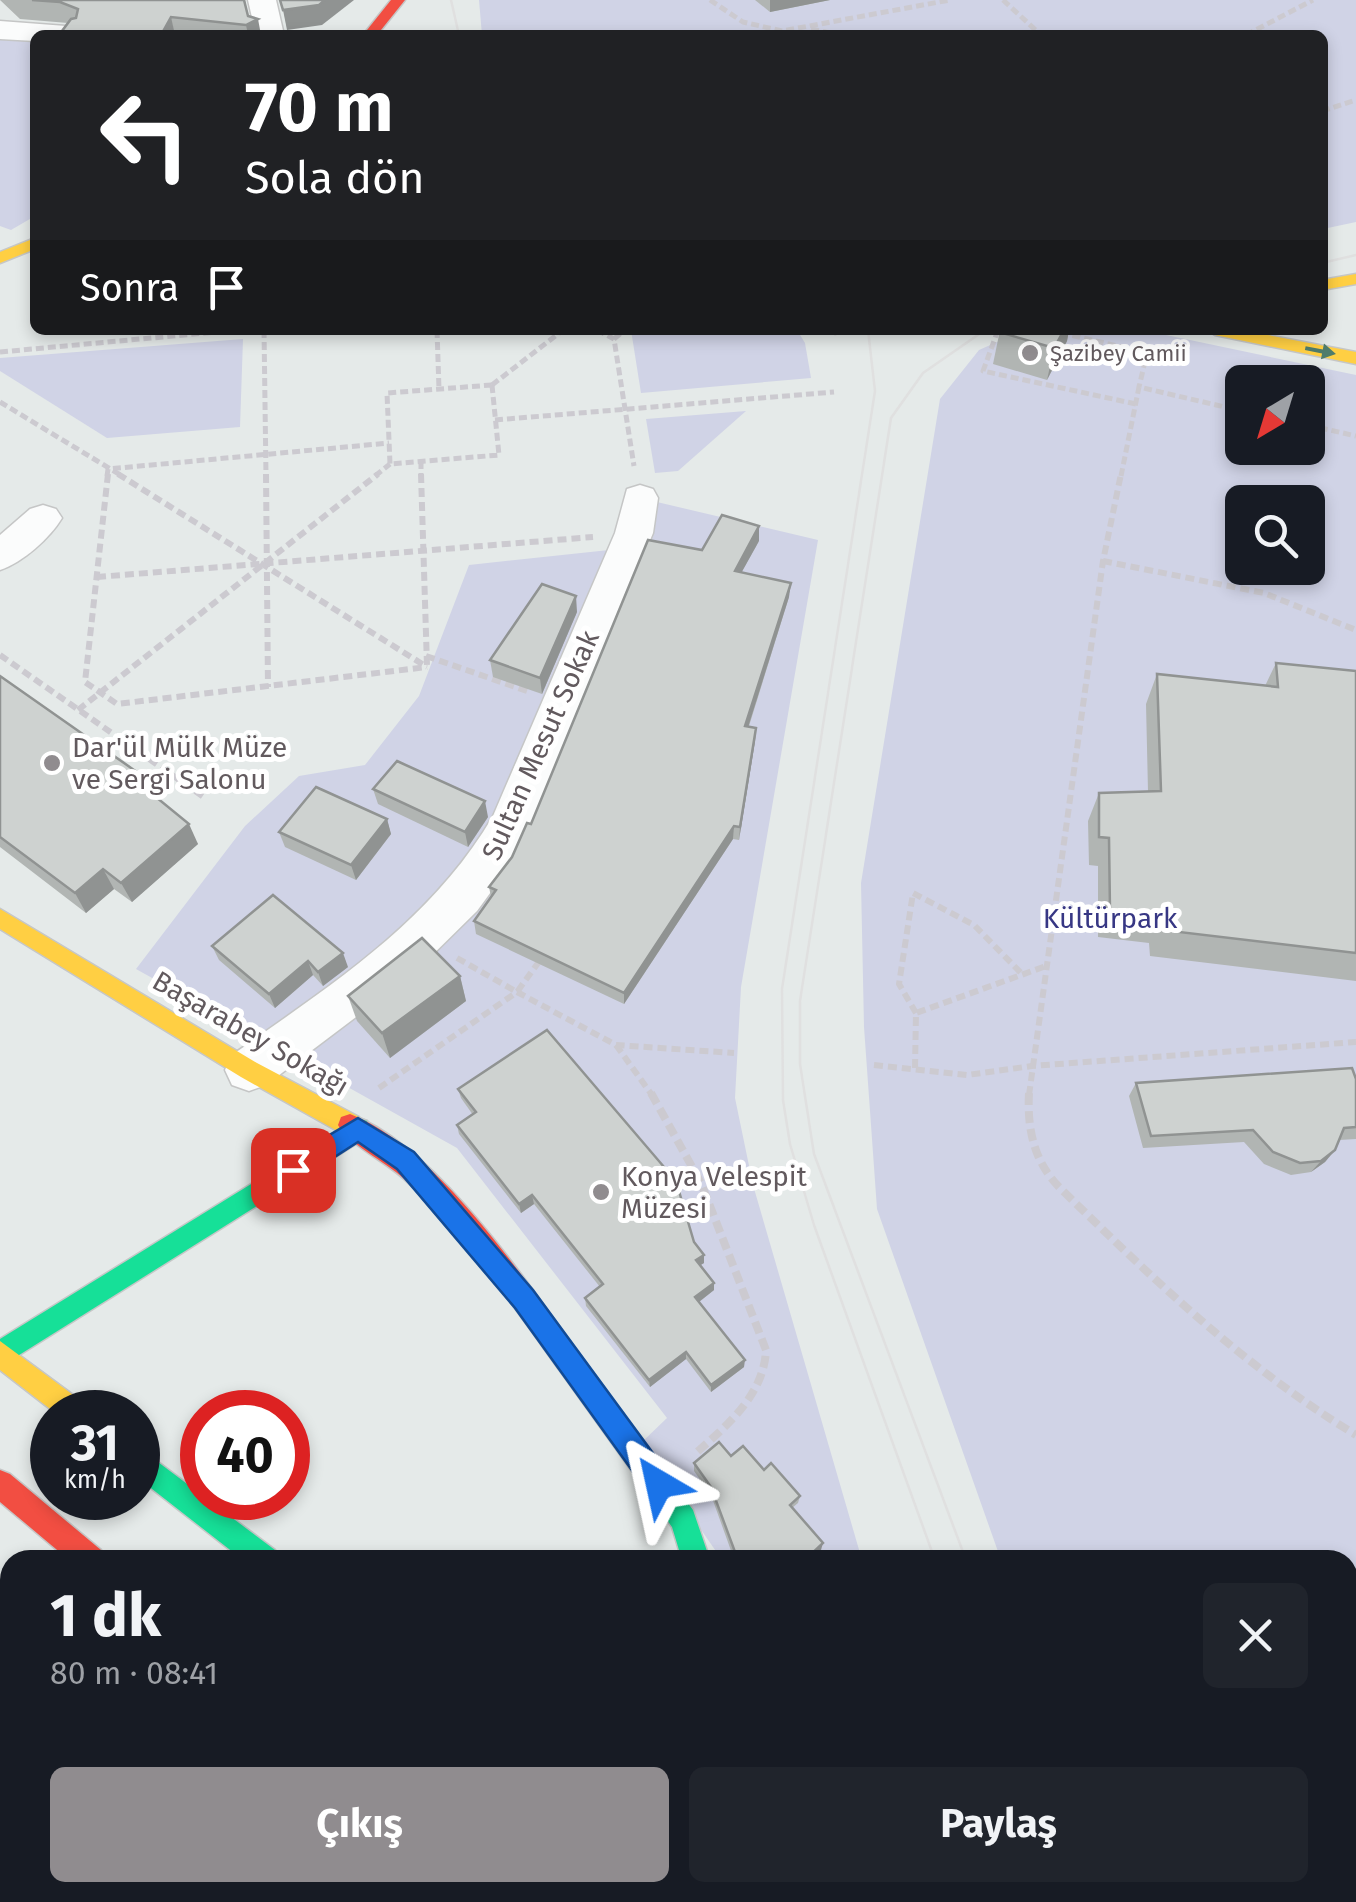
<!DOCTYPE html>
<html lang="tr">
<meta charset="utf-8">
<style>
:root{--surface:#171b24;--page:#20242c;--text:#f1f3f6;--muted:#9ea1a6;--accent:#908c8f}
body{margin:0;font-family:"Fira Sans",sans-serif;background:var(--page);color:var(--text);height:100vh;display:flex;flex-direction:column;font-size:38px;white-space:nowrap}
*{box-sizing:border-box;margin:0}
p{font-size:32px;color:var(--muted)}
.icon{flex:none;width:55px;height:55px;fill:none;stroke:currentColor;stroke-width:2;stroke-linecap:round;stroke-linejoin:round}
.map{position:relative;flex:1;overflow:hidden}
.drawer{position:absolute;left:0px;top:1550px;width:1358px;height:352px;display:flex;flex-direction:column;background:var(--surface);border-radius:30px 30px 0 0;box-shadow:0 5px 15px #0003}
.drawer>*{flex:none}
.banner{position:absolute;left:30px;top:30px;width:1298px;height:305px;border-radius:15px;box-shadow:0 5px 15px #0003;background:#202124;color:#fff;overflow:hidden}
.needle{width:65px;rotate:218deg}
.tools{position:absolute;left:1225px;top:365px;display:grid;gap:20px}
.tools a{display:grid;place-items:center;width:100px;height:100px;border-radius:15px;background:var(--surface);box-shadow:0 5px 15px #0003;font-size:50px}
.speed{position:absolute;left:30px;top:1390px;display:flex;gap:20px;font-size:50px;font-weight:700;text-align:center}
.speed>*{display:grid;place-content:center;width:130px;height:130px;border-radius:50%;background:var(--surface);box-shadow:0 5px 15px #0003;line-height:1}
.speed small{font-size:25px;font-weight:400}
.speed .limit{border:15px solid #d22;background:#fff;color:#111}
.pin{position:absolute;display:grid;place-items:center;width:85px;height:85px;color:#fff;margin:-42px;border-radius:20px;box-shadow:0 5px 15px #0006}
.me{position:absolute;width:110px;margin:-55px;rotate:324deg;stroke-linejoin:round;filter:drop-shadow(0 0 8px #0008)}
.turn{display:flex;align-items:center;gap:35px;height:210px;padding:0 50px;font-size:45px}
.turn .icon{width:130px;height:130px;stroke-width:2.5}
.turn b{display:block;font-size:70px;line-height:85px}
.then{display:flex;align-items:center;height:95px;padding:0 50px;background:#0003;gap:20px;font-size:38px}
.round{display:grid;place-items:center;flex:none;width:105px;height:105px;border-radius:15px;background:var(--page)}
.summary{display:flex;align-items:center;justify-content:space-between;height:170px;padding:0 50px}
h1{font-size:60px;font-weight:700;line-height:75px}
.primary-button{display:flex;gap:20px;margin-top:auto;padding:20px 50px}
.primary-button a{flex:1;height:115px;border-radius:15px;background:var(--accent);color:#fff;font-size:40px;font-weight:700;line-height:115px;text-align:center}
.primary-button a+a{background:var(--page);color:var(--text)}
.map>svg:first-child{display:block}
.green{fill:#d0d3e6;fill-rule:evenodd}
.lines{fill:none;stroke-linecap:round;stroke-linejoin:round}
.street-casing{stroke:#c5c6c6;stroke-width:3}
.fast-casing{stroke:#c6c7c7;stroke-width:3}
.slow-casing{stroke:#c6c7c7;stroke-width:3}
.jam-casing{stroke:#c6c7c7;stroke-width:3}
.path-far2{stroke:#cccad0;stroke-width:5;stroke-dasharray:8 4;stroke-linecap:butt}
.path-far1{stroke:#cccad0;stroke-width:6;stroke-dasharray:9 5;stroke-linecap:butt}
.path{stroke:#cccad0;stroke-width:8;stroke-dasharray:12 6;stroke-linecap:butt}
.street{fill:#fbfcfc;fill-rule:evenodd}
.fast{fill:#16e098;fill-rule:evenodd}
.slow{fill:#ffcf43;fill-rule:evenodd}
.jam{fill:#f24e42;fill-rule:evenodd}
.tram{stroke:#e0e0e0;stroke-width:2.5}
.wall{fill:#b1b5b3}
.shaded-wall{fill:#909392}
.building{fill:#ced2d0;stroke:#909392;stroke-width:2.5}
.oneway{fill:#4f7c6c}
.route{fill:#1a73e8;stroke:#114b97;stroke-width:2.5}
.poi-dot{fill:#908c8f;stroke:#fff;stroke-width:4}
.labels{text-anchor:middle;stroke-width:10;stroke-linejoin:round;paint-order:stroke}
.far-poi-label{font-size:22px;fill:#625a5e;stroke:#fff;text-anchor:start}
.street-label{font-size:28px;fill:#625a5e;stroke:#fff}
.poi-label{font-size:28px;fill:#625a5e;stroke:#fff;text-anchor:start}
.park-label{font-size:28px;fill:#373784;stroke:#fff}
</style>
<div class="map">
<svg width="1356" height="1902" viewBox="0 0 1356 1902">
<rect width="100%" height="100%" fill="#e5eae9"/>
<g class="green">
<polygon points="479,0 1356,0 1356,222 1323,229 1322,35 482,35"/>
<polygon points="0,35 35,37 35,216 11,230 0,226"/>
<polygon points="631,330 797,330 805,343 811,378 641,393"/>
<path d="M 1024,330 L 1147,331 L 1356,375 L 1356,1902 L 1139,1902 L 1135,1893 L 1348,1892 L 1348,1560 L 1001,1560 L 877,1209 L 864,1027 L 861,883 L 940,399 L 979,350 ZM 1242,382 L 1308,382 L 1308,448 L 1242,448 ZM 1242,502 L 1308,502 L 1308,568 L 1242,568 Z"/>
<polygon points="243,339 240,427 107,438 0,371 0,358"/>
<polygon points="746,411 678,471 655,473 646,419"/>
<polygon points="640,498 818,540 741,987 735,1098 753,1185 862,1560 722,1560 641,1443 667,1418 457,1148 136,969 245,826 299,776 365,765 419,696 469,565 628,548"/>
</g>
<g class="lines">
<g class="street-casing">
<g id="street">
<polygon points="248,0 276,0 284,35 256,35"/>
<polygon points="0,21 66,26 76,29 80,35 35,35 35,41 0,39"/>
<path d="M 640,485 L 653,489 L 658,498 L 653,533 L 533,821 L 504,874 L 477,911 L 413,974 L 266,1085 L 249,1091 L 232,1085 L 225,1070 L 232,1055 C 331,985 431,922 493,816 L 615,533 L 627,489 Z"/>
<path d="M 43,505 L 56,509 L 62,518 C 50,538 22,563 0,570 L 0,535 L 30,509 Z"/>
</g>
</g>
<g class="fast-casing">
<g id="fast">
<polygon points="358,1118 367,1121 370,1129 367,1137 0,1367 0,1339"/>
<polygon points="567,1346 576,1350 693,1510 710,1560 682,1560 672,1527 558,1368 554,1359 558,1350"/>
<polygon points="138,1447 275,1550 279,1560 243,1560 138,1478"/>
<polygon points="440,1892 471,1892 475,1902 443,1902"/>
</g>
</g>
<g class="slow-casing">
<g id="slow">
<polygon points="35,238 35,249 0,263 0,252"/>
<polygon points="1356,274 1356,284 1322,290 1322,280"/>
<polygon points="1207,330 1242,330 1356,352 1356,364 1215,335"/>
<polygon points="0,909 257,1063 359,1117 362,1125 359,1133 350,1136 341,1133 241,1077 0,929"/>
<polygon points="0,1341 84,1403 88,1412 54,1412 0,1370"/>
<polygon points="670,1892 709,1892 713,1902 674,1902"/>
</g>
</g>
<g class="jam-casing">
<g id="jam">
<polygon points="391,0 405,0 377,35 363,35"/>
<path d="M 350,1114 C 435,1146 524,1278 576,1350 L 580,1359 L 576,1368 L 567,1372 L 558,1368 C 511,1302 463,1233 403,1178 C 387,1163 346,1142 338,1125 L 341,1117 Z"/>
<polygon points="0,1470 10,1474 101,1550 105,1560 69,1560 0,1502"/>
</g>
</g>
<g class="path-far2">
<polyline points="710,0 743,22 782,31 950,0"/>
<polyline points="1003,0 1041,35"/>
<polyline points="811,29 841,35"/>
<polyline points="1246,35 1313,0"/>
<polyline points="1322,111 1356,100"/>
<polyline points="264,330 266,476"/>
<polyline points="437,330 439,389"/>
<polyline points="597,330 614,339 634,466"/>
<polyline points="998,330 983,371 1136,404"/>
<polyline points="1049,330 1147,353 1139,387"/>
<polyline points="834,333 850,330"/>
<polyline points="614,339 625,330"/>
<polyline points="0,352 238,330"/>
<polygon points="492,385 499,455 390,464 387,393"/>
<polyline points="492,385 563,330"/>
<polyline points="0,402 122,476"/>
<polyline points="495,420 834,392"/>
<polyline points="1308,425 1356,436"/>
<polyline points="421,461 421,476"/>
<polyline points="107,476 108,469 389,443"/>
<polyline points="375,476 390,464"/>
<polyline points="1121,476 1139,387 1242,411"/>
</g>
<g class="path-far1">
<polyline points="108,474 85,682 117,704 427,667"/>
<polyline points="118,474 427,667"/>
<polyline points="266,474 268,687"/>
<polyline points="421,474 427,666"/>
<polyline points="1103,561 1264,593 1356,630"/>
<polyline points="97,577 593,537"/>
<polyline points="0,655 205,798"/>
<polyline points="426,656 527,691"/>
<polyline points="78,710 378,474"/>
<polyline points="457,958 517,992 543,956"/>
<polyline points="916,1013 899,984 913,893 974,925 1022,974"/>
<polyline points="616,1045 652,1095"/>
<polyline points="874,1065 967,1075 1032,1066 1356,1042"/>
<polyline points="915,1068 916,1013 1046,966"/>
<polyline points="379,1088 517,992 616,1045 734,1053"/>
<polyline points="1029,1095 1103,561 1121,474"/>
</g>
<g class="path">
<path d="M 651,1093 L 701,1183 L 766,1350 C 764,1394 728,1425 697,1452"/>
<path d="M 1029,1093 C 1027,1129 1034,1162 1060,1188 C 1153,1279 1244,1367 1356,1435"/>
</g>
<use href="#street" class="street"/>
<use href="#fast" class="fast"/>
<use href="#slow" class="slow"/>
<use href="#jam" class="jam"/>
<g class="tram">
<polyline points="451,0 459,35"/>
<polyline points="1322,263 1356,255"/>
<polyline points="868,330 875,391 782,989 783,1100 790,1144 814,1225 935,1560"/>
<polyline points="966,1560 814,1154 800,1064 800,1001 891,418 923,373 985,330"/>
<polyline points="1056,1892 1060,1902"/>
<polyline points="1093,1892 1097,1902"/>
</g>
</g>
<g class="wall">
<polygon points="0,0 245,0 248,16 261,35 59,35 68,23 20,19"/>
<polygon points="755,0 830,0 770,12"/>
<polygon points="1000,330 1069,330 1067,341 1047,380 993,364"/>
<polygon points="759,541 741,573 789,597 749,726 756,728 755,741 739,840 733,839 624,1004 476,934 474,921 491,897 489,887 512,857 531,824"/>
<polygon points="577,612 542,694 493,677 490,660"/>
<polygon points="1276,663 1356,671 1356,981 1150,956 1149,943 1098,937 1098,866 1089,865 1088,821 1099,793 1148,791 1146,704 1157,674 1265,686"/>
<polygon points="0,676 144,777 151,792 198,844 132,902 114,889 86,913 0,847"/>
<polygon points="373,789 488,817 468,847 378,804"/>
<polygon points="387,819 391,834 356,880 285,847 279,832"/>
<polygon points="212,946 348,967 323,986 313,975 275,1008 219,960"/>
<polygon points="460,976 466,1001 390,1058 357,1021 348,996"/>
<polygon points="1356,1079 1356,1139 1339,1140 1335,1150 1325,1162 1311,1172 1291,1175 1264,1164 1244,1142 1143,1148 1129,1096 1136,1083"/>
<polygon points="458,1089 694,1242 704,1255 704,1263 700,1265 714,1290 699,1302 744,1367 711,1392 686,1359 650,1387 586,1306 585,1298 600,1287 534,1204 521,1213 459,1134 457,1125 473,1115 461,1098"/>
<polygon points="731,1456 764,1470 800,1496 798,1503 792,1508 821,1550 810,1560 734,1559 711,1495 694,1471 694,1463"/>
</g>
<g class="shaded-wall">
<polygon points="325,0 354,0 322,25 287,30 283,10"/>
<polygon points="770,0 830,0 770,12"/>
<polygon points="171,17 175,35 161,35"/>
<polygon points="258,19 261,35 248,35 246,25"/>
<polygon points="1064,330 1069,330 1067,341 1047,380 1054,348"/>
<polygon points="759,526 759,541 734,586 735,571"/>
<polygon points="791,583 789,597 744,740 745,726"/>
<polygon points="576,596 577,612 542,694 540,678"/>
<polygon points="756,728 755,741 739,840 740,827"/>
<polygon points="144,777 154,798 140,784"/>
<polygon points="485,801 488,817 468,847 465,832"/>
<polygon points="387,819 391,834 356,880 351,865"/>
<polygon points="189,824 198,844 132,902 121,883"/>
<polygon points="734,826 733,839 624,1004 624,993"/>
<polygon points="103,869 114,889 86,913 75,893"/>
<polygon points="343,953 348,967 323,986 318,972"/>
<polygon points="308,961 313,975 275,1008 269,994"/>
<polygon points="460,976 466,1001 390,1058 382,1033"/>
<polygon points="1335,1150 1325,1162 1311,1172 1321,1161"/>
<polygon points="532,1195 534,1204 521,1213 519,1204"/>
<polygon points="704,1255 704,1263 696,1268 696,1260"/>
<polygon points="714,1283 714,1290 695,1305 695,1297"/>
<polygon points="686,1352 686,1359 650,1387 649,1380"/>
<polygon points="745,1360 744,1367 711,1392 711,1385"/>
<polygon points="823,1543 821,1550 810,1560 805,1560"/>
<polygon points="0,1622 10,1631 10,1640 0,1631"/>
<polygon points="300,1892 312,1892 322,1902 310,1902"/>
</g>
<g class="building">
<polygon points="32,0 244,0 248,16 258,19 246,25 171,17 161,35 59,35 71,19 76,18 78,9 60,2"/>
<polygon points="280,0 325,0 319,5 283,10"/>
<polygon points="1000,330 1064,330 1054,348 999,332"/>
<polygon points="722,515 759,526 735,571 791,583 745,726 756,728 740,827 734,826 624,993 474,921 496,890 489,887 512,857 527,823 531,824 648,540 702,550"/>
<polygon points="542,584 576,596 540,678 490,660"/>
<polygon points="1276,663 1356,671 1356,953 1162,930 1162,917 1110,910 1109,838 1099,837 1099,793 1161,791 1157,674 1278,687"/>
<polygon points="0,676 144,777 140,784 189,824 121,883 103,869 75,893 0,837"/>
<polygon points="397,761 485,801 465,832 373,789"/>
<polygon points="316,787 387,819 351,865 279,832"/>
<polygon points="273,895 343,953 318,972 308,961 269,994 212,946"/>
<polygon points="422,938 460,976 382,1033 348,996"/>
<polygon points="547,1030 676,1181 694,1242 704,1255 696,1260 714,1283 695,1297 745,1360 711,1385 686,1352 649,1380 585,1298 603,1284 532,1195 519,1204 457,1125 476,1112 458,1089"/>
<polygon points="1352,1068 1356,1079 1356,1127 1344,1128 1335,1150 1321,1161 1300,1163 1273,1152 1253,1130 1151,1136 1136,1083"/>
<polygon points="719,1442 731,1456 743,1446 764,1470 771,1463 800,1496 790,1505 823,1543 805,1560 741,1560 735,1552 711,1487 694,1463"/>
<polygon points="0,1631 10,1640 10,1892 300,1892 310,1902 0,1902"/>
</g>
<defs><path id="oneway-solid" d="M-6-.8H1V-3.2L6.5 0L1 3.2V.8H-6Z" transform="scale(2.5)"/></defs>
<use class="oneway" href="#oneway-solid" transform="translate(1320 351) rotate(11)"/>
<polygon class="route" points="358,1118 414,1152 533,1290 669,1475 673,1484 669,1494 659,1498 649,1494 515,1308 397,1169 358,1142 302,1178 293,1181 284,1178 281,1170 284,1162"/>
<g class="poi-dot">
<circle cx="1030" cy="353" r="10"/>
<circle cx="52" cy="763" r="10"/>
<circle cx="601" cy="1192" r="10"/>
</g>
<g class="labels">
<g class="far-poi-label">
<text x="1050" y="361">Şazibey Camii</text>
</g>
<g class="street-label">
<text transform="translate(540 745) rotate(-66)" y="10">Sultan Mesut Sokak</text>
<text transform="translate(251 1033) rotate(30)" y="10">Başarabey Sokağı</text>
</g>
<g class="poi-label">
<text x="72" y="757">Dar'ül Mülk Müze<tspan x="72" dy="32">ve Sergi Salonu</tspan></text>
<text x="621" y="1186">Konya Velespit<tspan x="621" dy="32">Müzesi</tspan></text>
</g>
<g class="park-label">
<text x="1110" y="928">Kültürpark</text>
</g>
</g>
</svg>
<div class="tools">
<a><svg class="needle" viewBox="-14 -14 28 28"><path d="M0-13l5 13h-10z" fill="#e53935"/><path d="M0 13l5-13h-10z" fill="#9ea1a6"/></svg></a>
<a><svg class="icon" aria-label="search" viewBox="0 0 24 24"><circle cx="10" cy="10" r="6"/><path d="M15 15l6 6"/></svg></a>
</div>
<div class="speed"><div>31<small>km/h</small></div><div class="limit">40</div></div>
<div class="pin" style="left:293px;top:1170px;background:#d93025"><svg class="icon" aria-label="arrive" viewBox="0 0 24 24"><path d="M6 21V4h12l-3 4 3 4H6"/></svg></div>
<svg class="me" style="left:659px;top:1484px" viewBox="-20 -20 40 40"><path d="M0-17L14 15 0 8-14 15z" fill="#1a73e8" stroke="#fff" stroke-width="4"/></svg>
<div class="banner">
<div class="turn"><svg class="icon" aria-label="left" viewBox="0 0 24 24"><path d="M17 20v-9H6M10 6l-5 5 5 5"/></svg><div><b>70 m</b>Sola dön</div></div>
<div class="then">Sonra<svg class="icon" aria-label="arrive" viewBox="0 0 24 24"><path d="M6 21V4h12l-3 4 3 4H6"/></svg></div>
</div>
<section class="drawer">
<div class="summary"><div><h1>1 dk</h1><p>80 m · 08:41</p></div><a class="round"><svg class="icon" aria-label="close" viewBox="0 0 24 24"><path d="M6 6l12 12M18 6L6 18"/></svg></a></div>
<div class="primary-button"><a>Çıkış</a><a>Paylaş</a></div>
</section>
</div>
